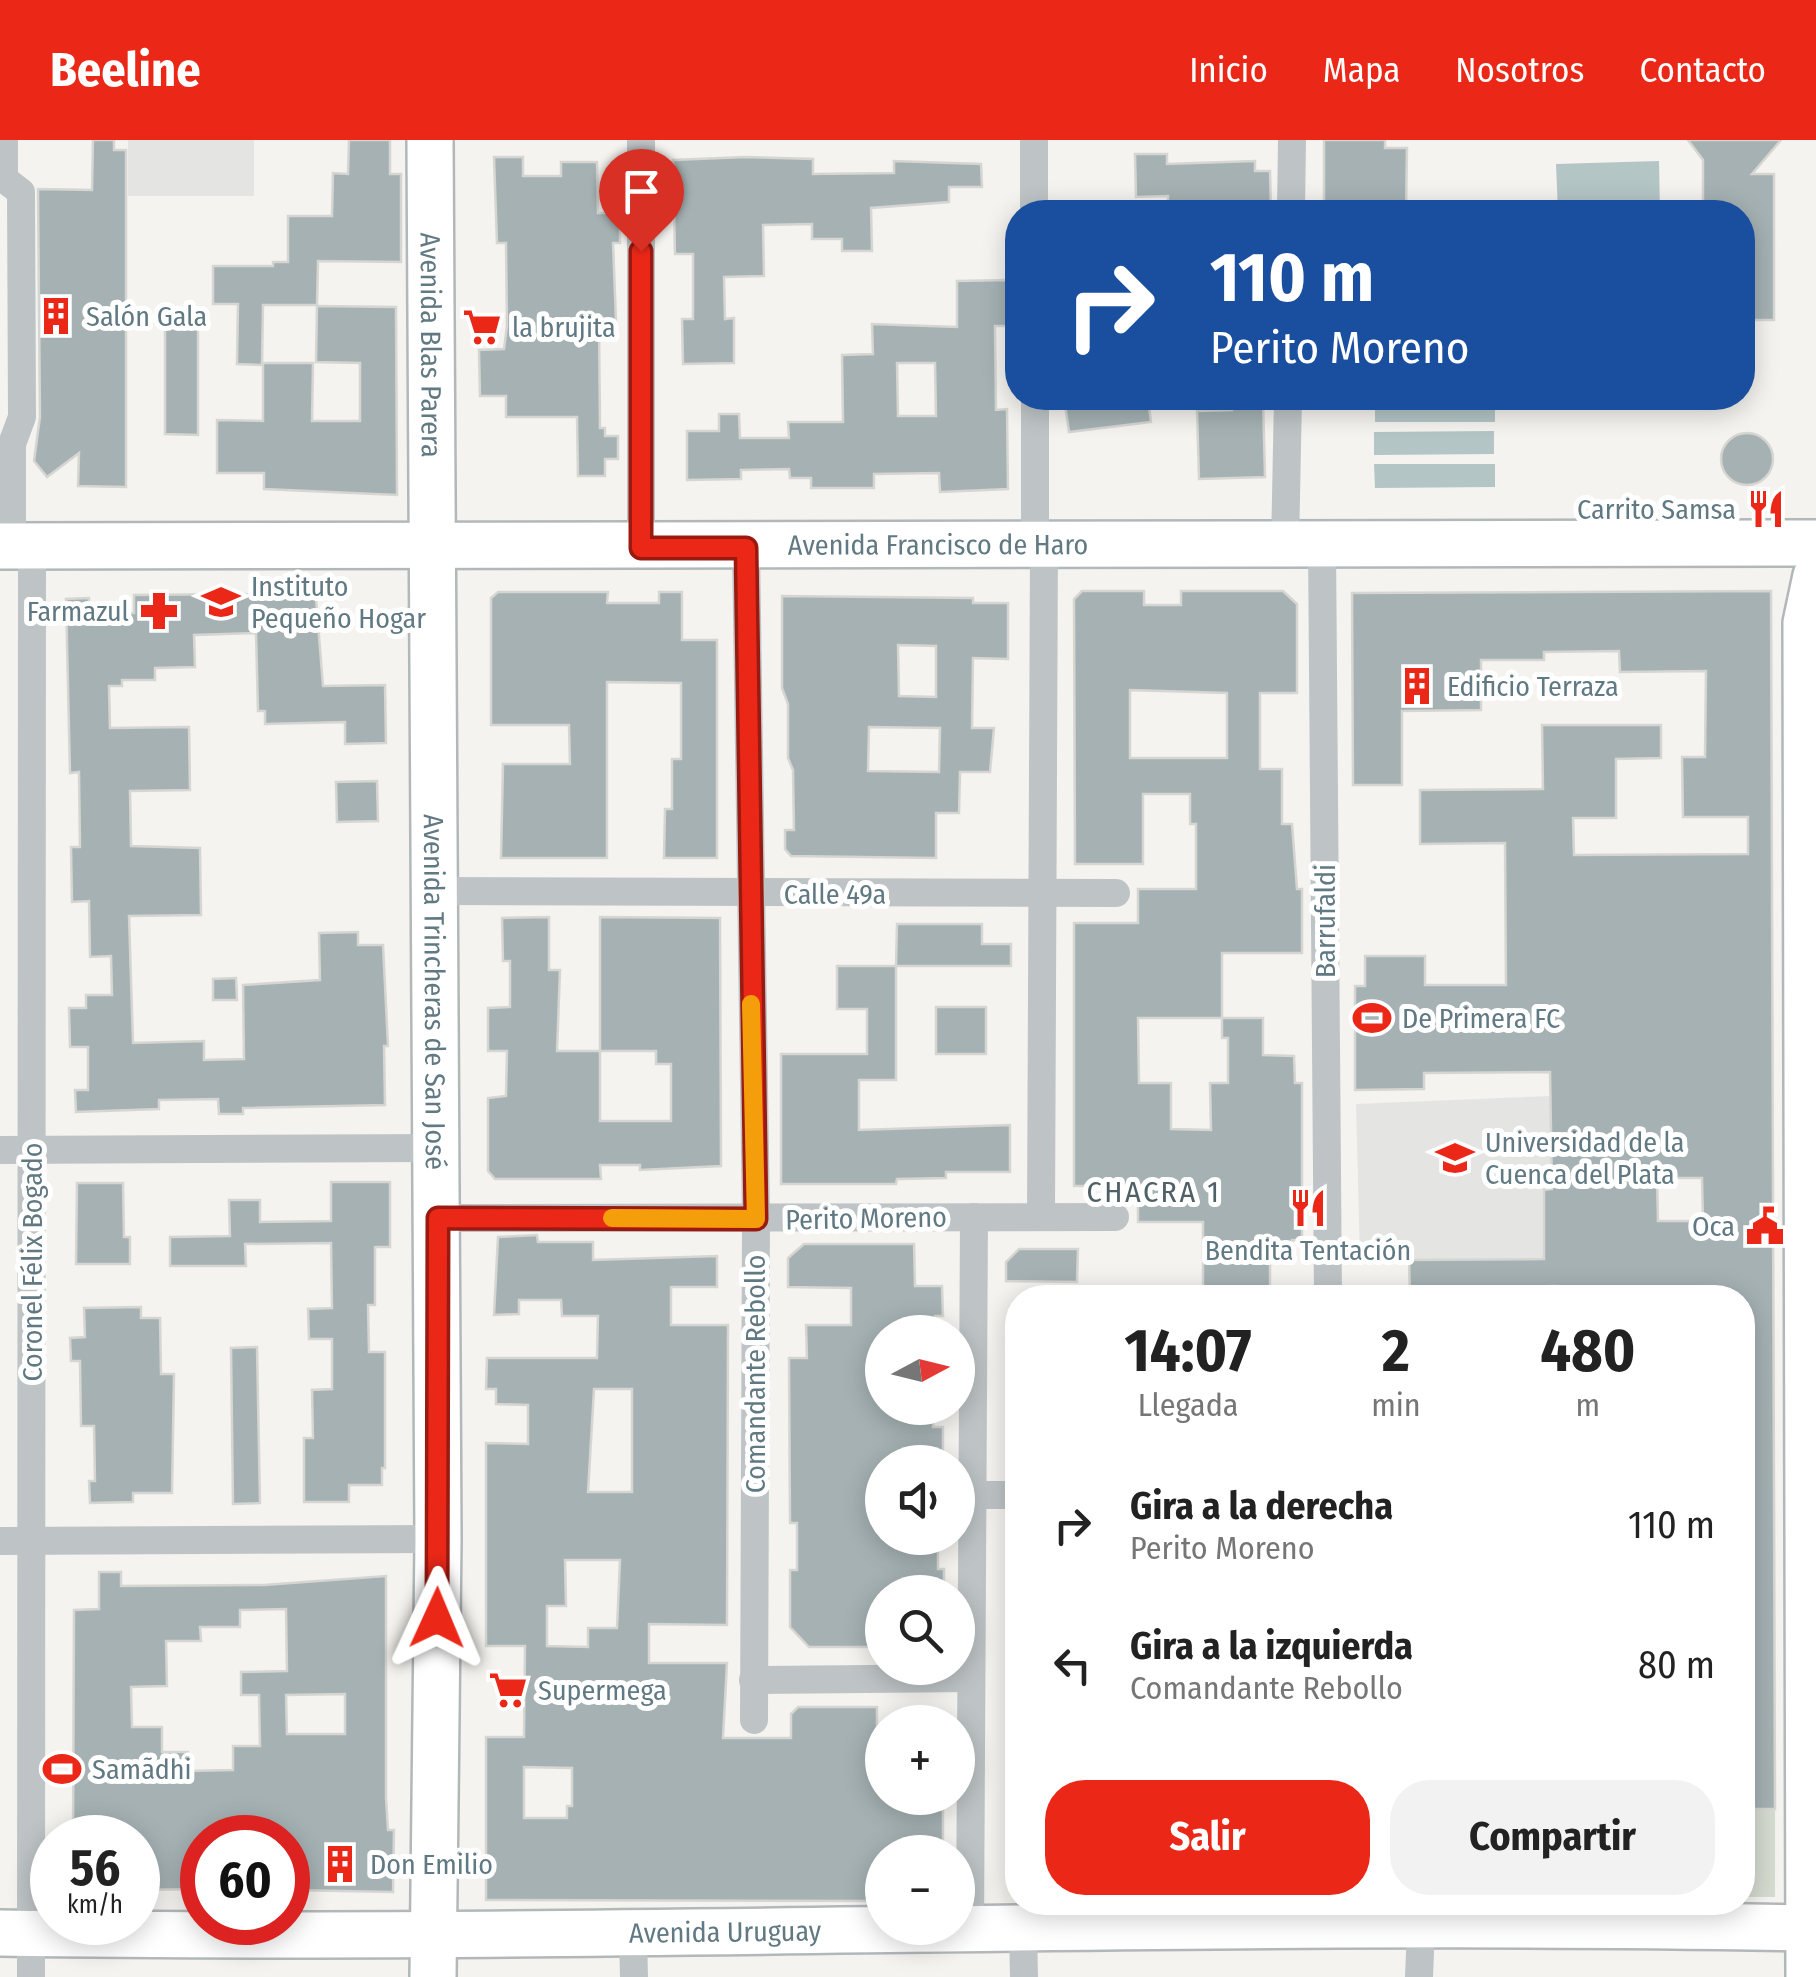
<!DOCTYPE html>
<html lang="es">
<meta charset="utf-8">
<style>
:root{--surface:#fff;--page:#f2f2f2;--text:#222;--muted:#767676;--accent:#eb2818}
body{margin:0;font-family:"Fira Sans Condensed",sans-serif;background:var(--page);color:var(--text);height:100vh;display:flex;flex-direction:column;font-size:38px;white-space:nowrap}
*{box-sizing:border-box;margin:0}
p{font-size:32px;color:var(--muted)}
.icon{flex:none;width:55px;height:55px;fill:none;stroke:currentColor;stroke-width:2;stroke-linecap:round;stroke-linejoin:round}
.map{position:relative;flex:1;overflow:hidden}
.details{position:absolute;left:1005px;top:1145px;width:750px;height:630px;display:flex;flex-direction:column;background:var(--surface);border-radius:40px;box-shadow:0 5px 25px #0003}
.details>*{flex:none}
.guide{position:absolute;left:1005px;top:60px;width:750px;height:210px;border-radius:40px;box-shadow:0 5px 25px #0003;background:#1a4fa0;color:#fff;overflow:hidden}
.needle{width:65px;rotate:83deg}
.buttons{position:absolute;left:865px;top:1175px;display:grid;gap:20px}
.buttons a{display:grid;place-items:center;width:110px;height:110px;border-radius:50%;background:var(--surface);box-shadow:0 5px 25px #0003;font-size:50px}
.speed{position:absolute;left:30px;top:1675px;display:flex;gap:20px;font-size:50px;font-weight:700;text-align:center}
.speed>*{display:grid;place-content:center;width:130px;height:130px;border-radius:50%;background:var(--surface);box-shadow:0 5px 25px #0003;line-height:1}
.speed small{font-size:25px;font-weight:400}
.speed .limit{border:15px solid #d22;background:#fff;color:#111}
.pin{position:absolute;display:grid;place-items:center;width:85px;height:85px;color:#fff;margin:-102px -42px;border-radius:50% 50% 50% 0;rotate:-45deg;box-shadow:0 0 10px #0007}
.pin .icon{rotate:45deg}
.me{position:absolute;width:110px;margin:-55px;rotate:1deg;stroke-linejoin:round;filter:drop-shadow(0 0 8px #0008)}
.turn{display:flex;align-items:center;gap:35px;height:210px;padding:0 40px;font-size:45px}
.turn .icon{width:130px;height:130px;stroke-width:2.5}
.turn b{display:block;font-size:70px;line-height:85px}
.eta{display:flex;justify-content:space-evenly;align-items:center;height:170px;text-align:center}
.eta b{font-size:60px;font-weight:700;line-height:70px}
.cta{display:flex;gap:20px;margin-top:auto;padding:20px 40px}
.cta a{flex:1;height:115px;border-radius:40px;background:var(--accent);color:#fff;font-size:40px;font-weight:700;line-height:115px;text-align:center}
.cta a+a{background:var(--page);color:var(--text)}
ul{padding:0;list-style:none}
li{display:flex;align-items:center;gap:30px;height:140px;padding:0 40px}
li div{flex:1}
li b{display:block;font-size:38px}
li em{font-style:normal}
header{display:flex;align-items:center;gap:60px;box-sizing:border-box;height:140px;padding:0 50px;background:var(--accent);color:#fff}
header strong{font-size:48px}
nav{display:flex;gap:55px;margin-inline-start:auto;font-size:35px}
.map>svg:first-child{display:block}
.built{fill:#e4e5e3}
.green{fill:#d6dbd0}
.water{fill:#b4c5c6}
.building{fill:#a5b1b3;stroke:#d5d5d2;stroke-width:2.5;fill-rule:evenodd}
.lines{fill:none;stroke-linecap:round;stroke-linejoin:round}
.primary-casing{stroke:#b2b8ba;stroke-width:50}
.street{stroke:#bec4c6;stroke-width:28}
.primary{stroke:#fff;stroke-width:45}
.route-casing{stroke:#991a10;stroke-width:25}
.route{stroke:#eb2818;stroke-width:18}
.slow{stroke:#f59e0b;stroke-width:18}
.labels{text-anchor:middle;stroke-width:10;stroke-linejoin:round;paint-order:stroke}
.poi-label{font-size:28px;fill:#617982;stroke:#fff;text-anchor:start}
.street-label{font-size:28px;fill:#617982;stroke:#fff}
.neighbourhood-label{font-size:30px;letter-spacing:2.5px;fill:#506067;stroke:#fff}
</style>
<header>
<strong>Beeline</strong>
<nav><a>Inicio</a><a>Mapa</a><a>Nosotros</a><a>Contacto</a></nav>
</header>
<div class="map">
<svg width="1816" height="1837" viewBox="0 0 1816 1837">
<rect width="100%" height="100%" fill="#f4f3ef"/>
<g class="built">
<rect x="128" y="0" width="126" height="56"/>
<polygon points="1551,956 1552,1049 1544,1050 1544,1119 1360,1120 1356,964"/>
</g>
<rect class="green" x="1743" y="1669" width="32" height="88"/>
<g class="water">
<polygon points="1659,21 1660,72 1558,72 1556,24"/>
<polygon points="1495,258 1495,282 1375,282 1375,259"/>
<polygon points="1494,291 1494,314 1374,315 1374,292"/>
<polygon points="1374,324 1495,324 1495,347 1375,348"/>
</g>
<g class="building">
<polygon points="93,0 114,0 114,10 126,10 126,347 78,346 79,313 47,337 34,321 40,277 38,49 92,50"/>
<polygon points="349,0 390,0 390,34 401,34 401,122 318,121 317,165 263,165 262,225 237,224 238,164 213,164 213,126 273,126 273,122 288,122 288,76 332,76 333,33 348,34"/>
<polygon points="1324,0 1385,0 1385,8 1407,8 1406,72 1324,72"/>
<polygon points="1688,0 1781,0 1752,34 1774,34 1774,180 1742,180 1742,72 1703,72 1703,20"/>
<polygon points="1135,14 1167,14 1167,24 1255,21 1255,31 1270,31 1271,72 1168,72 1168,56 1136,57"/>
<polygon points="494,17 523,17 523,36 561,36 561,22 597,22 598,73 620,73 620,103 613,103 616,181 599,182 600,288 605,288 605,296 618,296 618,319 605,319 605,336 578,336 577,277 506,277 506,256 480,256 479,210 504,209 507,186 506,103 497,103"/>
<polygon points="746,17 813,19 813,34 894,33 894,21 981,24 982,47 949,47 949,62 871,68 872,111 842,111 842,99 812,99 812,84 763,85 764,136 724,137 725,179 734,178 734,223 683,224 682,179 693,179 693,114 675,114 673,20"/>
<path d="M 1008,140 L 1008,186 L 995,186 L 996,270 L 1007,269 L 1008,349 L 940,352 L 939,333 L 874,334 L 874,348 L 811,348 L 811,338 L 790,338 L 789,329 L 741,330 L 741,339 L 687,340 L 687,291 L 719,291 L 719,274 L 739,274 L 740,298 L 789,298 L 788,282 L 843,282 L 842,215 L 873,214 L 872,184 L 957,187 L 957,141 ZM 897,223 L 935,223 L 936,276 L 898,276 Z"/>
<polygon points="317,166 396,167 397,355 264,349 264,333 217,333 217,280 263,281 263,223 313,223 312,281 360,281 360,223 316,222"/>
<polygon points="165,175 198,175 198,295 165,294"/>
<polygon points="1064,258 1148,258 1151,282 1069,292"/>
<polygon points="1232,258 1263,258 1265,337 1199,339 1197,271 1232,270"/>
<circle cx="1747" cy="319" r="26"/>
<path d="M 1082,451 L 1144,451 L 1144,465 L 1181,465 L 1181,451 L 1283,451 L 1297,464 L 1297,553 L 1260,553 L 1260,629 L 1282,629 L 1282,684 L 1292,684 L 1297,749 L 1302,749 L 1302,813 L 1222,813 L 1222,878 L 1263,878 L 1263,915 L 1294,916 L 1295,943 L 1302,943 L 1302,1100 L 1292,1100 L 1293,1116 L 1270,1116 L 1270,1158 L 1203,1158 L 1203,1082 L 1138,1082 L 1138,1046 L 1074,1046 L 1074,783 L 1138,783 L 1138,749 L 1196,749 L 1196,684 L 1190,684 L 1190,654 L 1143,654 L 1143,724 L 1075,724 L 1074,459 ZM 1130,550 L 1227,553 L 1227,618 L 1130,618 ZM 1138,878 L 1222,878 L 1222,898 L 1228,898 L 1228,943 L 1210,943 L 1211,990 L 1171,989 L 1171,943 L 1139,943 Z"/>
<path d="M 1771,451 L 1775,1669 L 1742,1669 L 1742,1158 L 1555,1158 L 1555,1146 L 1506,1147 L 1506,1158 L 1410,1158 L 1409,1120 L 1544,1119 L 1544,1050 L 1552,1049 L 1550,932 L 1424,933 L 1424,949 L 1355,950 L 1355,846 L 1365,846 L 1365,816 L 1425,816 L 1425,845 L 1506,845 L 1505,703 L 1420,704 L 1420,650 L 1543,649 L 1542,585 L 1661,585 L 1661,618 L 1616,619 L 1616,678 L 1573,678 L 1574,715 L 1748,714 L 1748,677 L 1683,677 L 1682,617 L 1705,617 L 1706,531 L 1620,532 L 1619,511 L 1544,512 L 1544,520 L 1481,520 L 1481,570 L 1402,571 L 1402,645 L 1353,645 L 1352,453 ZM 1657,1038 L 1702,1038 L 1703,1081 L 1658,1081 Z"/>
<polygon points="498,452 608,452 607,463 659,463 659,452 682,452 682,500 717,500 717,718 664,718 665,669 672,669 672,619 681,619 681,543 607,542 607,718 501,718 503,624 570,624 569,585 491,585 491,458"/>
<polygon points="243,454 316,459 323,546 385,545 386,603 345,604 345,582 265,584 265,571 258,571 256,493 194,495 195,527 155,528 155,540 122,540 122,546 109,546 110,588 189,587 190,650 130,651 131,706 200,708 201,775 129,776 133,903 204,901 204,920 244,919 243,845 320,840 319,793 358,792 358,805 383,805 388,906 384,906 385,965 243,968 243,974 219,974 218,959 159,960 159,969 76,972 75,950 88,950 88,907 70,907 69,868 86,868 86,855 112,855 111,816 90,817 89,761 72,762 71,707 80,707 79,632 70,633 66,459 89,458 89,474 134,473 134,455"/>
<path d="M 782,456 L 973,458 L 973,463 L 1008,463 L 1008,519 L 973,518 L 972,588 L 994,588 L 990,632 L 960,632 L 959,673 L 936,673 L 936,718 L 791,716 L 785,709 L 785,690 L 794,690 L 793,630 L 788,618 L 788,564 L 782,548 ZM 898,505 L 936,506 L 936,557 L 899,556 ZM 869,587 L 940,588 L 939,632 L 868,631 Z"/>
<polygon points="377,641 378,681 337,682 336,642"/>
<path d="M 549,777 L 549,830 L 560,830 L 557,911 L 600,911 L 600,777 L 720,778 L 721,1026 L 640,1030 L 640,1025 L 600,1025 L 601,1039 L 495,1039 L 488,1031 L 488,958 L 506,956 L 507,911 L 488,911 L 488,868 L 510,867 L 510,821 L 503,821 L 502,778 ZM 600,911 L 656,911 L 656,924 L 671,924 L 671,981 L 600,981 Z"/>
<polygon points="897,784 982,784 982,804 1011,804 1011,826 896,826"/>
<polygon points="837,826 896,826 896,940 859,940 859,990 1010,985 1010,1032 946,1032 946,1038 897,1039 896,1044 781,1044 781,914 867,914 867,869 837,869"/>
<polygon points="236,838 237,860 213,860 213,839"/>
<rect x="936" y="867" width="50" height="47"/>
<polygon points="331,1042 390,1042 390,1107 375,1107 375,1165 368,1165 369,1212 385,1212 385,1328 382,1328 382,1345 349,1345 349,1362 304,1362 304,1298 313,1298 312,1250 332,1249 332,1199 309,1199 308,1169 332,1168 331,1103 245,1104 246,1126 170,1126 170,1097 230,1096 229,1060 260,1060 260,1082 331,1081"/>
<polygon points="77,1043 123,1043 124,1097 130,1097 130,1124 76,1124"/>
<path d="M 537,1095 L 538,1102 L 593,1102 L 593,1120 L 717,1116 L 717,1147 L 671,1147 L 671,1185 L 728,1185 L 727,1485 L 649,1484 L 649,1523 L 727,1523 L 723,1598 L 791,1598 L 791,1574 L 798,1567 L 877,1567 L 877,1641 L 882,1641 L 882,1658 L 943,1658 L 943,1712 L 882,1712 L 882,1761 L 486,1760 L 486,1597 L 524,1597 L 525,1506 L 486,1506 L 486,1303 L 528,1304 L 528,1265 L 496,1264 L 496,1249 L 486,1249 L 487,1218 L 597,1218 L 598,1176 L 562,1176 L 561,1160 L 519,1160 L 519,1174 L 494,1175 L 498,1097 ZM 594,1249 L 632,1249 L 632,1352 L 588,1352 ZM 565,1420 L 620,1420 L 617,1488 L 588,1488 L 588,1507 L 547,1506 L 547,1466 L 566,1466 ZM 524,1627 L 572,1628 L 572,1666 L 567,1666 L 567,1678 L 524,1678 Z"/>
<polygon points="804,1104 914,1104 915,1146 942,1146 943,1176 935,1176 935,1192 882,1192 882,1268 933,1268 933,1287 943,1287 943,1322 882,1322 882,1398 938,1398 938,1429 944,1429 944,1452 882,1452 882,1507 809,1507 790,1487 790,1430 797,1430 797,1383 790,1383 789,1218 807,1218 806,1185 851,1185 851,1148 788,1147 788,1118"/>
<polygon points="1019,1109 1078,1109 1077,1142 1006,1141 1006,1122"/>
<polygon points="141,1167 141,1178 160,1178 161,1234 174,1234 172,1353 133,1353 133,1362 90,1363 89,1341 95,1341 94,1286 81,1286 80,1221 71,1221 70,1198 85,1197 84,1168"/>
<polygon points="257,1207 260,1363 233,1364 231,1208"/>
<path d="M 99,1432 L 121,1432 L 121,1446 L 264,1445 L 386,1436 L 386,1658 L 388,1690 L 394,1690 L 393,1752 L 288,1750 L 288,1698 L 202,1698 L 202,1749 L 138,1750 L 138,1698 L 73,1698 L 74,1470 L 99,1469 ZM 286,1469 L 287,1531 L 241,1532 L 241,1555 L 259,1555 L 260,1606 L 233,1606 L 233,1630 L 188,1631 L 188,1612 L 162,1612 L 162,1587 L 132,1587 L 131,1547 L 167,1546 L 166,1501 L 201,1501 L 200,1487 L 240,1487 L 240,1470 ZM 345,1554 L 345,1594 L 287,1594 L 286,1555 Z"/>
</g>
<g class="lines">
<g class="primary-casing">
<g id="primary">
<path id="s1" d="M 430,0 L 438,1399 L 433,1837"/>
<path id="s2" d="M 0,406 L 1816,403"/>
<path id="s3" d="M 0,1793 C 603,1802 1206,1776 1809,1788"/>
<polyline points="1809,1837 1806,483 1816,436"/>
</g>
</g>
<g class="street">
<polyline points="4,0 4,39"/>
<polyline points="1034,0 1034,72"/>
<polyline points="4,39 21,52 22,277 12,304 12,406"/>
<polyline points="1291,72 1292,0"/>
<polyline points="1035,258 1035,406"/>
<polyline points="1322,405 1328,1158"/>
<polyline points="1285,406 1288,258"/>
<polyline points="641,408 641,0"/>
<polyline points="746,408 756,1079 754,1580"/>
<polyline points="434,751 1116,753"/>
<polyline points="0,1010 437,1008"/>
<polyline points="1041,1077 1044,406"/>
<polyline points="437,1078 1115,1077"/>
<polyline points="974,1355 1018,1355"/>
<polyline points="0,1401 438,1399"/>
<polyline points="753,1540 971,1538"/>
<polyline points="970,1790 974,1077"/>
<polyline points="1023,1790 1024,1837"/>
<polyline points="633,1796 634,1837"/>
<polyline points="31,1837 32,407"/>
<polyline points="1419,1837 1421,1786"/>
</g>
<use href="#primary" class="primary"/>
</g>
<g class="lines">
<g class="route-casing">
<polyline id="route" points="437,1478 438,1078 756,1079 746,408 641,408 641,111"/>
</g>
<use href="#route" class="route"/>
<polyline class="slow" points="612,1078 756,1079 751,864"/>
</g>
<defs>
<g id="building-bare" transform="scale(3)"><path d="M-4-6H4V6H1V3H-1V6H-4ZM-2.5-4.3h1.7v1.8h-1.7ZM.8-4.3h1.7v1.8H.8ZM-2.5-1h1.7V.8h-1.7ZM.8-1h1.7V.8H.8Z" fill="#eb2818" stroke="#fff" stroke-width="2.5" paint-order="stroke"/></g>
<g id="supermarket-bare" transform="scale(3)"><path d="M-6-5.5h2.5l.6 2H6L4.5 2H-2.5L-4.4-4H-6ZM-1.5 3.2a1.3 1.3 0 1 0 .1 0ZM3 3.2a1.3 1.3 0 1 0 .1 0Z" fill="#eb2818" stroke="#fff" stroke-width="2.5" paint-order="stroke"/></g>
<g id="restaurant-bare" transform="scale(3)"><path d="M-5-6h1v4h1v-4h1v4h1v-4h1v5L-1.5 .5V6h-2V.5L-5-1ZM5-6V6H3V1.5H1.5Q1.5-4 5-6Z" fill="#eb2818" stroke="#fff" stroke-width="2.5" paint-order="stroke"/></g>
<g id="school-bare" transform="scale(3)"><path d="M0-5L7-2L0 1L-7-2ZM-4 1L0 2.5L4 1V4Q0 6-4 4Z" fill="#eb2818" stroke="#fff" stroke-width="2.5" paint-order="stroke"/></g>
<g id="pharmacy-bare" transform="scale(3)"><path d="M-2-6h4v4h4v4h-4v4h-4v-4h-4v-4h4Z" fill="#eb2818" stroke="#fff" stroke-width="2.5" paint-order="stroke"/></g>
<g id="stadium-bare" transform="scale(3)"><path d="M0-5a6.5 5 0 1 0 0 10a6.5 5 0 1 0 0-10ZM-3.5-1.8h7v3.6h-7Z" fill="#eb2818" stroke="#fff" stroke-width="2.5" paint-order="stroke"/></g>
<g id="university-bare" transform="scale(3)"><path d="M0-5L7-2L0 1L-7-2ZM-4 1L0 2.5L4 1V4Q0 6-4 4Z" fill="#eb2818" stroke="#fff" stroke-width="2.5" paint-order="stroke"/></g>
<g id="civic-bare" transform="scale(3)"><path d="M-.6-6.5H3V-4.5H.6V-3L4-1V1h2V6H-6V1h2V-1L-.6-3ZM-1.2 2.5V6h2.4V2.5Z" fill="#eb2818" stroke="#fff" stroke-width="2.5" paint-order="stroke"/></g>
</defs>
<g fill-rule="evenodd">
<use href="#building-bare" x="56" y="176"/>
<use href="#supermarket-bare" x="482" y="187"/>
<use href="#restaurant-bare" x="1766" y="369"/>
<use href="#school-bare" x="221" y="462"/>
<use href="#pharmacy-bare" x="159" y="471"/>
<use href="#building-bare" x="1417" y="546"/>
<use href="#stadium-bare" x="1372" y="878"/>
<use href="#university-bare" x="1455" y="1018"/>
<use href="#restaurant-bare" x="1308" y="1068"/>
<use href="#civic-bare" x="1765" y="1086"/>
<use href="#supermarket-bare" x="508" y="1550"/>
<use href="#stadium-bare" x="62" y="1629"/>
<use href="#building-bare" x="340" y="1724"/>
</g>
<g class="labels">
<g class="poi-label">
<text x="86" y="186">Salón Gala</text>
<text x="512" y="197">la brujita</text>
<text x="1736" y="379" text-anchor="end">Carrito Samsa</text>
<text x="251" y="456">Instituto<tspan x="251" dy="32">Pequeño Hogar</tspan></text>
<text x="129" y="481" text-anchor="end">Farmazul</text>
<text x="1447" y="556">Edificio Terraza</text>
<text x="1402" y="888">De Primera FC</text>
<text x="1485" y="1012">Universidad de la<tspan x="1485" dy="32">Cuenca del Plata</tspan></text>
<text x="1735" y="1096" text-anchor="end">Oca</text>
<text x="1308" y="1120" text-anchor="middle">Bendita Tentación</text>
<text x="538" y="1560">Supermega</text>
<text x="92" y="1639">Samãdhi</text>
<text x="370" y="1734">Don Emilio</text>
</g>
<g class="street-label">
<text dy="10" stroke="none"><textPath href="#s1" startOffset="205">Avenida Blas Parera</textPath></text>
<text dy="10" stroke="none"><textPath href="#s2" startOffset="938">Avenida Francisco de Haro</textPath></text>
<text x="835" y="764">Calle 49a</text>
<text transform="translate(1325 781) rotate(-90)" y="10">Barrufaldi</text>
<text dy="10" stroke="none"><textPath href="#s1" startOffset="852">Avenida Trincheras de San José</textPath></text>
<text transform="translate(866 1078) rotate(-1)" y="10">Perito Moreno</text>
<text transform="translate(32 1122) rotate(-90)" y="10">Coronel Félix Bogado</text>
<text transform="translate(755 1234) rotate(-90)" y="10">Comandante Rebollo</text>
<text dy="10" stroke="none"><textPath href="#s3" startOffset="725">Avenida Uruguay</textPath></text>
</g>
<g class="neighbourhood-label">
<text x="1154" y="1062">CHACRA 1</text>
</g>
</g>
</svg>
<div class="buttons">
<a><svg class="needle" viewBox="-14 -14 28 28"><path d="M0-13l5 13h-10z" fill="#e53935"/><path d="M0 13l5-13h-10z" fill="#767676"/></svg></a>
<a><svg class="icon" aria-label="sound" viewBox="0 0 24 24"><path d="M4 9h4l5-4v14l-5-4H4zM17 9q2 3 0 6"/></svg></a>
<a><svg class="icon" aria-label="search" viewBox="0 0 24 24"><circle cx="10" cy="10" r="6"/><path d="M15 15l6 6"/></svg></a>
<a>+</a>
<a>−</a>
</div>
<div class="speed"><div>56<small>km/h</small></div><div class="limit">60</div></div>
<div class="pin" style="left:641px;top:111px;background:#d93025"><svg class="icon" aria-label="arrive" viewBox="0 0 24 24"><path d="M6 21V4h12l-3 4 3 4H6"/></svg></div>
<svg class="me" style="left:437px;top:1478px" viewBox="-20 -20 40 40"><path d="M0-17L14 15 0 8-14 15z" fill="#eb2818" stroke="#fff" stroke-width="4"/></svg>
<div class="guide">
<div class="turn"><svg class="icon" aria-label="right" viewBox="0 0 24 24"><path d="M7 20v-9h11M14 6l5 5-5 5"/></svg><div><b>110 m</b>Perito Moreno</div></div>
</div>
<section class="details">
<div class="eta">
<div><b>14:07</b><p>Llegada</p></div>
<div><b>2</b><p>min</p></div>
<div><b>480</b><p>m</p></div>
</div>
<ul>
<li><svg class="icon" aria-label="right" viewBox="0 0 24 24"><path d="M7 20v-9h11M14 6l5 5-5 5"/></svg><div><b>Gira a la derecha</b><p>Perito Moreno</p></div><em>110 m</em></li>
<li><svg class="icon" aria-label="left" viewBox="0 0 24 24"><path d="M17 20v-9H6M10 6l-5 5 5 5"/></svg><div><b>Gira a la izquierda</b><p>Comandante Rebollo</p></div><em>80 m</em></li>
</ul>
<div class="cta"><a>Salir</a><a>Compartir</a></div>
</section>
</div>
